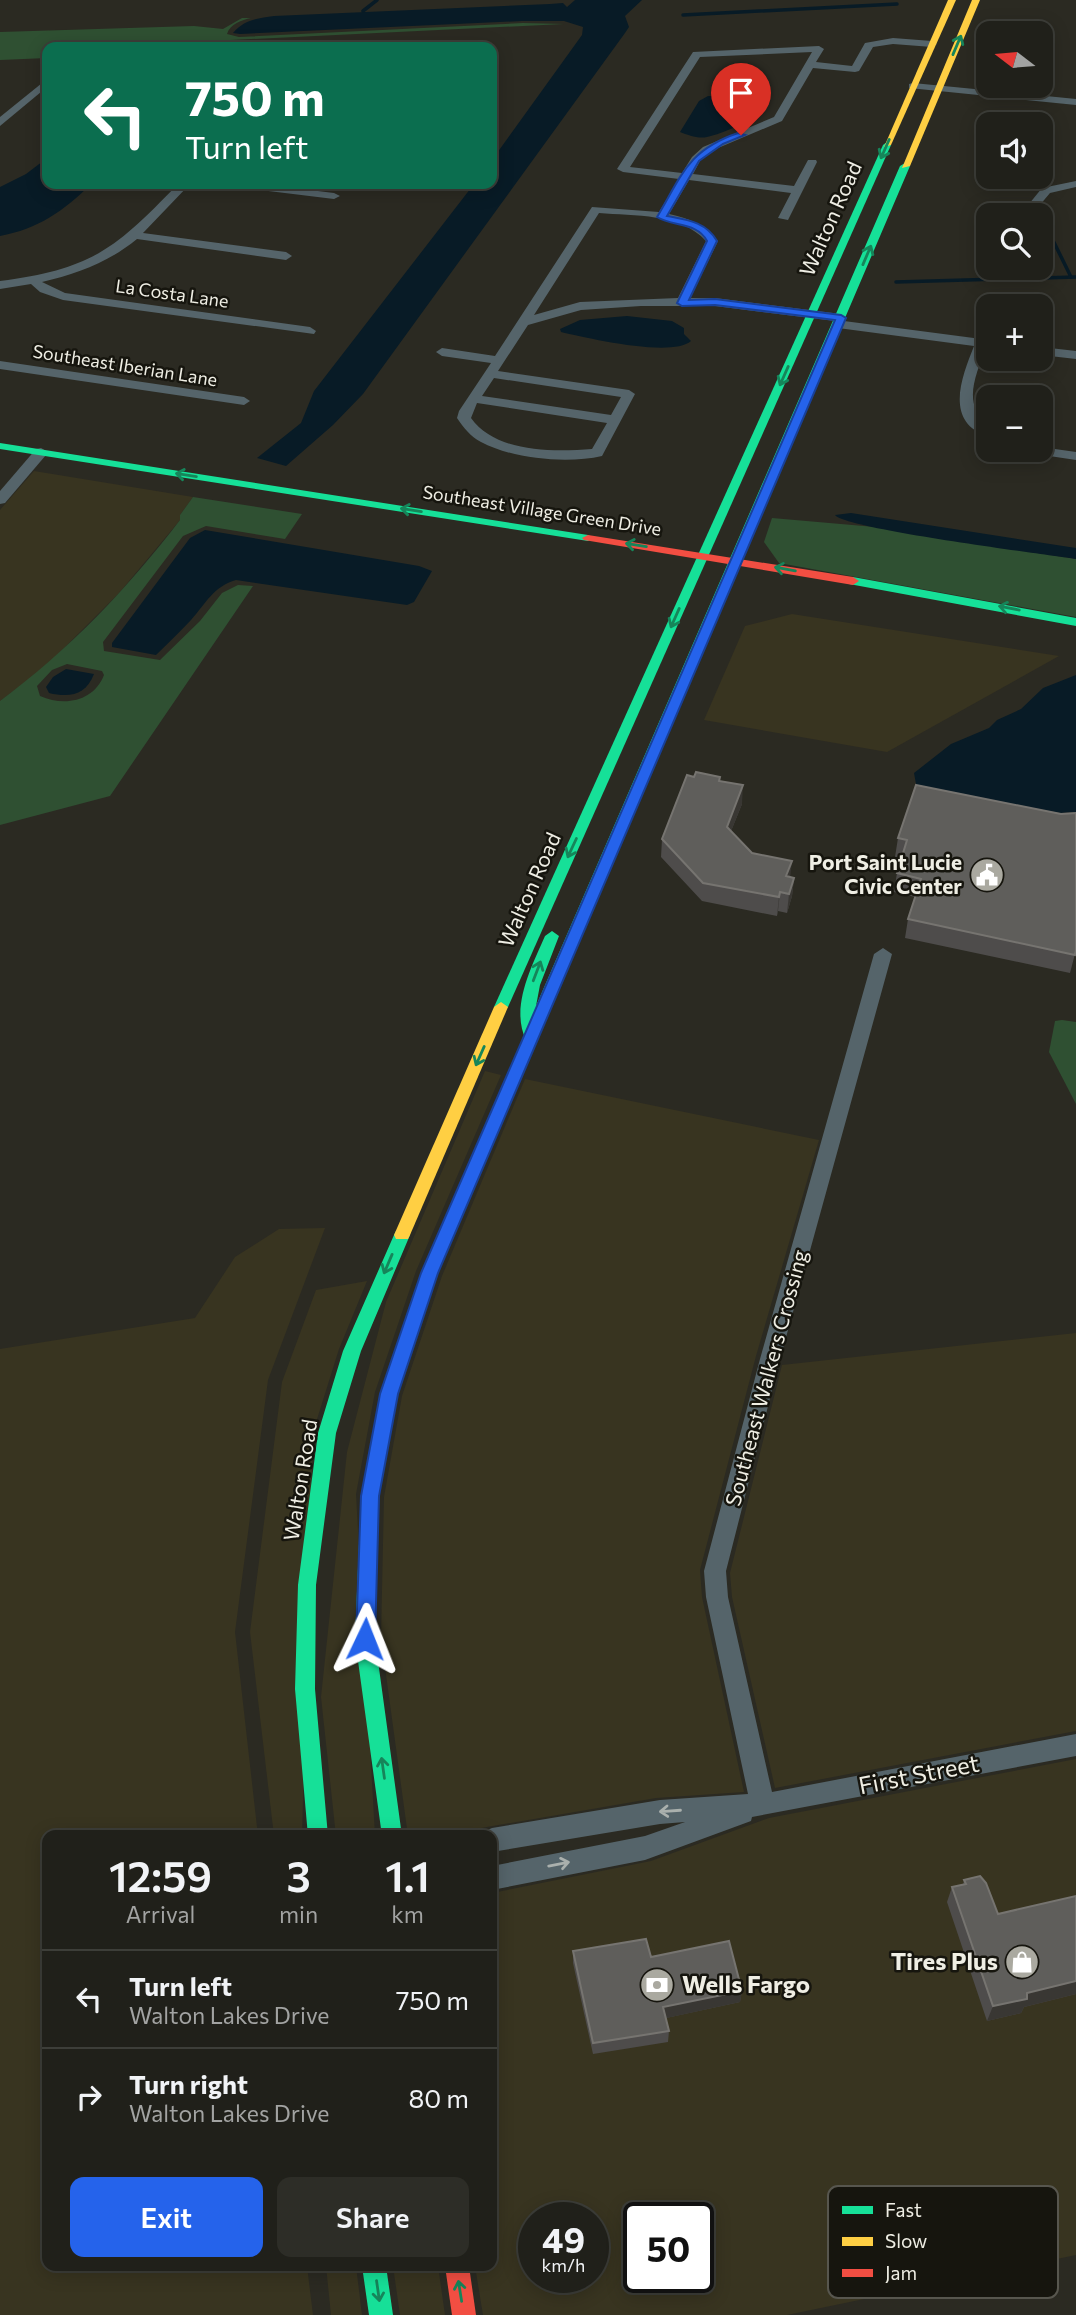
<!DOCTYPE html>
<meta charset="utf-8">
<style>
:root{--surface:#20201a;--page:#2d2d27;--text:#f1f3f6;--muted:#a2a3a2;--line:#3d3e39;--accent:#2563eb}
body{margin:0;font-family:Commissioner,sans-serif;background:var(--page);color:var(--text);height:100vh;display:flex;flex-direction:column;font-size:26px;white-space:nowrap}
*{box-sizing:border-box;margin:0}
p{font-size:23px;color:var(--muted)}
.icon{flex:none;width:38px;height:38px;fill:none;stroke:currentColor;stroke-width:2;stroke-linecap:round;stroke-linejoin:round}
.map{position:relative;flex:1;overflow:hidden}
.details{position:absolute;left:42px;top:1830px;width:455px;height:441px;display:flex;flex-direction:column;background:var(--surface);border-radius:14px;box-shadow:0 4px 18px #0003,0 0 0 2px var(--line)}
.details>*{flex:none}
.guide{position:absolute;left:42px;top:42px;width:455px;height:147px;border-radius:14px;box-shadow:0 4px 18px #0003,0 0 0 2px var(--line);background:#0b6e4f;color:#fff;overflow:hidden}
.needle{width:46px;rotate:286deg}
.controls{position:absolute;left:976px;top:21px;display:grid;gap:14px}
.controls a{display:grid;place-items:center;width:77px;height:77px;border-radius:14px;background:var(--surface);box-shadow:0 4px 18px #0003,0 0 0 2px var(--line);font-size:35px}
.speed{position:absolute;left:518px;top:2202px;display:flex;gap:14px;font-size:35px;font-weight:700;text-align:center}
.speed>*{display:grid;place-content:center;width:91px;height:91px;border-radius:50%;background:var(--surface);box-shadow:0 4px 18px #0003,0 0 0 2px var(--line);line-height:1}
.speed small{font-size:18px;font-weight:400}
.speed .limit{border:4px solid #111;border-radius:10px;background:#fff;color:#111}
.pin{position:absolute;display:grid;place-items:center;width:60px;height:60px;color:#fff;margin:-72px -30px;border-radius:50% 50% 50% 0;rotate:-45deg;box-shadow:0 0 7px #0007}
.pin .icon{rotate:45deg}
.me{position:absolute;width:77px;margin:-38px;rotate:2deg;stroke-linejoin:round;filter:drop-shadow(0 0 5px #0008)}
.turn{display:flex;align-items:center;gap:24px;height:147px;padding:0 28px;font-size:32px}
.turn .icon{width:91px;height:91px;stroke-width:2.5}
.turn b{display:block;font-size:49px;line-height:60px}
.eta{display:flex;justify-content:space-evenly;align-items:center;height:119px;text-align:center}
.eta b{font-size:42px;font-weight:600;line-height:49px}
.cta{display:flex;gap:14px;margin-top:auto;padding:14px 28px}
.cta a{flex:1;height:80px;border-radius:14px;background:var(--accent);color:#fff;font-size:28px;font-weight:600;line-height:80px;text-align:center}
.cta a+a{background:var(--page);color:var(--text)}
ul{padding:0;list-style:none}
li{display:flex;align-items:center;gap:21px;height:98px;padding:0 28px;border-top:2px solid var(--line)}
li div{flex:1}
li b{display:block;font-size:26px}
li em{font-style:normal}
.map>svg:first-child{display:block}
.built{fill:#383420;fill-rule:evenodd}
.green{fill:#2f5032;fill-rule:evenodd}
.water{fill:#081b26}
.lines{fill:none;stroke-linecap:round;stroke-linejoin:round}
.stream{stroke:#081b26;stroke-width:3.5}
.street{fill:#55646a;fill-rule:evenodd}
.fast{fill:#16e098;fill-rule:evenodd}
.slow{fill:#ffcf43;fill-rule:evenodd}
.jam{fill:#f24e42;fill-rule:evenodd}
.wall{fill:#4e4c4b}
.shaded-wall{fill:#393733}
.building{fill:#5f5e5b;stroke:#767470;stroke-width:2}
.oneway{stroke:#16855a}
.oneway2{stroke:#aab0ad}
.route{fill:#2563eb;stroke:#184099;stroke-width:2}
.labels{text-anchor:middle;stroke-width:5;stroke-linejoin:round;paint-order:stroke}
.far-street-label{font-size:18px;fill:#efeee4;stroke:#16150e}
.street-label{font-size:21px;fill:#efeee4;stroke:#16150e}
.poi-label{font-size:21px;font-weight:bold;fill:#efeee4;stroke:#16150e;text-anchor:end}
.near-street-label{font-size:24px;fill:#efeee4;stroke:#16150e}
.near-poi-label{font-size:24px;font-weight:bold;fill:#efeee4;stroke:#16150e;text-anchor:end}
.key{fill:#16150e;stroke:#57564e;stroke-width:2}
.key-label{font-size:19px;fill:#efeee4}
</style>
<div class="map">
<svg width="1076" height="2315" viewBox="0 0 1076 2315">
<rect width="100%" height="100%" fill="#2b2a22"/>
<g class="built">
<polygon points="34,471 193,497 180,515 180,520 119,593 43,669 0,701 0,510"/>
<polygon points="792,614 1059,656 887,752 704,720 745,626"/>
<polygon points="485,1071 501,1075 416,1271 375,1392 356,1494 375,1836 336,1836 321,1697 347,1452 386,1302"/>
<polygon points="525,1079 819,1140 756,1356 700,1570 702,1597 744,1792 656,1798 435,1836 408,1836 381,1638 384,1497 402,1396 442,1276"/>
<polygon points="325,1228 268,1380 235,1632 258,1836 47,1836 47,2266 307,2266 313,2315 0,2315 0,1349 195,1318 235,1257 279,1229"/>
<polygon points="367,1281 339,1349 313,1432 302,1836 274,1836 250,1632 282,1382 316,1290"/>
<polygon points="1076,1333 1076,1731 775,1788 732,1597 730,1573 782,1365"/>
<path d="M 1076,1759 L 1076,2255 L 787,2315 L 483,2315 L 475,2266 L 492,2266 L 492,1893 L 651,1861 L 769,1818 ZM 534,2217 L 593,2217 L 593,2277 L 534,2277 ZM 639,2217 L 698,2217 L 698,2277 L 639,2277 Z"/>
<polygon points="326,2266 356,2266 362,2315 331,2315"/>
<polygon points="393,2266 438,2266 445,2315 400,2315"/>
</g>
<g class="green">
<path d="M 242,18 L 251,18 C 242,20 230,24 227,34 L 239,37 L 523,23 L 564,24 L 210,41 L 155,47 L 47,47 L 47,58 L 0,60 L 0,32 L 194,26 L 223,29 Z"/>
<path d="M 193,497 L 302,514 L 285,539 L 206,526 L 183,536 L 103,642 L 104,651 L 160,660 L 200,621 L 222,593 L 238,585 L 253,586 L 110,796 L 0,825 L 0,701 C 69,650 128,588 180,520 L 180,515 ZM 67,664 L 102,671 L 104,675 C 94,701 65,707 40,696 L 37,686 L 52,670 Z"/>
<polygon points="772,518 875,527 1076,559 1076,617 779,563 764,542"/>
<polygon points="1062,1020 1076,1022 1076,1104 1049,1052 1055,1021"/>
</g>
<g class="water">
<path d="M 575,0 L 642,0 L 625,16 L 629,27 L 625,33 L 363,394 L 333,425 L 286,466 L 257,458 L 301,423 L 314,391 L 474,184 L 492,184 L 492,160 L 582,35 L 583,27 L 564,21 L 522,21 L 240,34 L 233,33 C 244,20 258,18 274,16 L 550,4 L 563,3 L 567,7 Z"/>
<path d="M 708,96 L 728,96 L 765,104 C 758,119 723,134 707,137 C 698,139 688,135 680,132 L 699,101 Z"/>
<path d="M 47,158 L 47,184 L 91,184 C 64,211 38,229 0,236 L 0,187 L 26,174 Z"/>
<path d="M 627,316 L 672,321 L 684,328 L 684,334 L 691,341 C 672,358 587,338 561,332 L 560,329 L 580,320 Z"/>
<path d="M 851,513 L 1076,548 L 1076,559 C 1044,554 845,529 835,515 Z"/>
<path d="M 205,530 L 419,566 L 432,571 L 414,602 L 407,605 L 236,580 C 214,586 206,603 191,620 C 180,632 168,643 156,655 L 112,647 L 112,643 L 190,538 Z"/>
<path d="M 66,669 L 94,674 C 86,695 70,698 49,693 L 46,687 L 53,677 Z"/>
<polygon points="1076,675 1076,812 1060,813 922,788 916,784 914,773 951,744 989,728 997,720 1021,709 1043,688"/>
</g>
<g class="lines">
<g class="stream">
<polyline points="363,11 377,0"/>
<polyline points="683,15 897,4"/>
<polyline points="1042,218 1071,277"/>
<polyline points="896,282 1076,277"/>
</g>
<g class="street">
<path d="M 893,38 L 932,41 L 937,44 L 932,47 L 893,44 L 873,47 L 859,71 L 855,72 L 813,68 L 782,121 L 711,151 L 700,161 L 693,174 L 794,186 L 808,160 L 816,160 L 817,162 L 788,220 L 778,218 L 791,193 L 689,180 L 669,214 C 689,218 705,225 718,241 L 690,298 L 715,298 L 841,314 L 847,318 L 844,321 L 989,340 L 989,348 L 986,347 C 976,376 961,404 989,426 L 989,437 C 943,422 962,377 974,346 L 838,328 L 832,324 L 835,321 L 715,306 L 641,306 L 581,310 L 528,325 L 498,371 L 629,390 L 635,394 L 602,456 C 567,464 513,459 481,442 C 470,436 464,428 457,418 L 459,411 L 491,363 L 442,356 L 436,352 L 442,348 L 495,356 L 592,207 L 659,212 L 679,179 L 623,172 L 617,169 L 693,52 L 819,46 L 824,49 L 816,62 L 852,66 L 865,43 ZM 812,52 L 774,117 L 703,147 L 692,157 L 682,173 L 630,167 L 700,57 ZM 599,213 C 634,216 681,213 706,241 L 678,298 L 580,302 L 534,315 ZM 494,378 L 621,397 L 611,415 L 482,396 ZM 477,403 L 607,423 L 592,449 C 553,452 496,453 471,418 Z"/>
<polygon points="47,79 47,87 0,126 0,117"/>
<polygon points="913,83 1076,99 1076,105 909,88 909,84"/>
<polygon points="1076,181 1076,187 1050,193 1039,206 1029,204 1042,188"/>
<path d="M 178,184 L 190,184 L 143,233 L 286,252 L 292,256 L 286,260 L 137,239 C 109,262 77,274 42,282 L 65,293 L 310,327 L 316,331 L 314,334 L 63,300 L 40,292 L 31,284 L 0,289 L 0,281 C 93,269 116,248 178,184 Z"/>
<polygon points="229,184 261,184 334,193 340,196 334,199 235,187"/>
<polygon points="1041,347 1076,351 1076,359 1041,355"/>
<polygon points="0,361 244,397 250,401 244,405 0,369"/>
<polygon points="1041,447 1076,452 1076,460 1036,454 1029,450 1041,450"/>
<polygon points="41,448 48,452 46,455 5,503 0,504 0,491 36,449"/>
<polygon points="883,948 892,954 780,1359 726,1571 728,1597 772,1792 1076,1734 1076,1756 752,1817 751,1821 645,1860 492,1890 492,1866 645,1836 685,1822 660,1824 492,1852 492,1836 481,1836 483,1832 492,1828 660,1800 748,1794 706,1597 704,1571 760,1359 874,954"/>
</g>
<g class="fast">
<polygon points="887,142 891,145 508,1007 501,1012 496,1011 494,1007 883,145"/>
<path d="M 905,163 L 910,166 L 543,1024 L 537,1029 L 538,1036 L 536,1040 L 526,1040 C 510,1007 532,966 545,936 L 552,931 L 559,936 L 540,985 L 536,1006 L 900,166 Z"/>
<polygon points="0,443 588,535 594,538 588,541 0,449"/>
<polygon points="853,577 1076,618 1076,626 849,584 849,578"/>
<polygon points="402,1229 408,1231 410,1235 361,1351 336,1433 316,1585 315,1689 328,1836 308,1836 295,1689 298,1585 318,1433 343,1351 394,1235 396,1231"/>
<polygon points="442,1238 448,1240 450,1244 437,1273 398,1394 379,1496 375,1639 402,1836 382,1836 355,1639 361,1496 380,1394 421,1273 436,1240"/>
<polygon points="362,2266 386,2266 393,2315 369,2315"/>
</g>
<g class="slow">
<polygon points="948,0 956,0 891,145 884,147"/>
<polygon points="972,0 980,0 910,166 902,168"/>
<polygon points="501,1002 508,1007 410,1235 408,1239 396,1239 394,1235 494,1007"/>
<polygon points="536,1019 543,1024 450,1244 448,1248 436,1248 434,1244 529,1024"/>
</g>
<g class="jam">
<polygon points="588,535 853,577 859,581 853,585 584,540 582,538"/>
<polygon points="445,2266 469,2266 476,2315 452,2315"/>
</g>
</g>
<g class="wall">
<polygon points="694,777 720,777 720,781 742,804 731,831 752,853 790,877 794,878 792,896 787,913 778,911 777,916 702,901 661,857 662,839"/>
<polygon points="916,785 1076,950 1070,973 905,938 908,919 915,897 894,892 897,873 901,858 895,857 898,838"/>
<polygon points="964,1880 998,1914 1076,1896 1076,1994 1024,2007 1021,2013 987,2021 947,1902 952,1887 963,1885"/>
<polygon points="573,1951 651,1957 742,1991 740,2002 666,2018 669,2031 668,2042 593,2054 573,1963"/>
</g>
<g class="shaded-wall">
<polygon points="743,785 742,804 725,846 727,827"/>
<polygon points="792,861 790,879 784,895 786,876"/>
<polygon points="794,878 792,896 787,913 789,894"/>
<polygon points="780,892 778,911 777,916 779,897"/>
<polygon points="1076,1981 1076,1994 1024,2007 1021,2013 987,2021 993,2006 1027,1993"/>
<polygon points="742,1991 740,2002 662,2019 663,2007"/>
</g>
<g class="building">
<polygon points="696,772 720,777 719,781 743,785 727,827 752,853 792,861 786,876 794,878 789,894 780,892 779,897 703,883 662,839 687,775 694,777"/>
<polygon points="916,785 1061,814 1076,813 1076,950 1075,955 908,919 921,879 897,873 907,840 898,838"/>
<polygon points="980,1876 986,1883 998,1914 1076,1896 1076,1981 1027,1993 1027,1999 993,2006 952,1887 966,1884 964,1880"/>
<polygon points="646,1939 651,1957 729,1941 742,1991 663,2007 669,2031 593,2043 573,1951"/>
</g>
<defs><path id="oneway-shaft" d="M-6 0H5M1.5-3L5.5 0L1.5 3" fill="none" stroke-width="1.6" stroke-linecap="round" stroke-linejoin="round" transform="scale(1.75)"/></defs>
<g class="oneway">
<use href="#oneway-shaft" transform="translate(957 45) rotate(-67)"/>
<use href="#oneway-shaft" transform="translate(885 149) rotate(114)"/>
<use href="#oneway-shaft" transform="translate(867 255) rotate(-67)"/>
<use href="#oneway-shaft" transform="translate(784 376) rotate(114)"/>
<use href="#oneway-shaft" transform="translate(186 475) rotate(-171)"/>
<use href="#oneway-shaft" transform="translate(411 510) rotate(-171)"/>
<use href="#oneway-shaft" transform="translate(636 545) rotate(-171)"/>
<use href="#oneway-shaft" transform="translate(785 569) rotate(-170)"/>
<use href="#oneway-shaft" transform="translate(1009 608) rotate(-169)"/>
<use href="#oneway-shaft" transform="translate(675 618) rotate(114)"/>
<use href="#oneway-shaft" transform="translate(572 848) rotate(115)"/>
<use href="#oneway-shaft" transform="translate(537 971) rotate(-69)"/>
<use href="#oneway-shaft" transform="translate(480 1056) rotate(114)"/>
<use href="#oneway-shaft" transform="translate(388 1264) rotate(113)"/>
<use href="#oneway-shaft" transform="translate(383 1768) rotate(-98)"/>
<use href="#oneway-shaft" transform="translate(378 2291) rotate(82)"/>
<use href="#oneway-shaft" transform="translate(460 2291) rotate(-99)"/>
</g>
<g class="oneway2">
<use href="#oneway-shaft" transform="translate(670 1811) rotate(176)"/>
<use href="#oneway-shaft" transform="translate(559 1864) rotate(-11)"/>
</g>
<path class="route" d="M 738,133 L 745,135 L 723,144 L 699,161 L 667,216 C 688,220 706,222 717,241 L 689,300 L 715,299 L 841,315 L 846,318 L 438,1273 L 398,1394 L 379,1496 L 375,1639 L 372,1645 L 365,1647 L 358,1645 L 356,1639 L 361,1496 L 380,1394 L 421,1273 L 835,320 L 715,305 L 682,306 L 677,303 L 707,241 C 697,222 673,227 657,217 C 682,175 688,150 738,133 Z"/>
<defs>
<g id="civic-disc" transform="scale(1.75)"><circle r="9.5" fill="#aaa9a0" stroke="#16150e"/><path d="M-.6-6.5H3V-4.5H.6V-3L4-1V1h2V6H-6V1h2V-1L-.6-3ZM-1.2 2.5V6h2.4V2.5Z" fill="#fff"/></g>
<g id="shop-disc" transform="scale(1.75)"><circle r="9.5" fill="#aaa9a0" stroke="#16150e"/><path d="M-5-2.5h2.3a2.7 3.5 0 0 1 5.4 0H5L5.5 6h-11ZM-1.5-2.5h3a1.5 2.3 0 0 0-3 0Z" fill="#fff"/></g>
<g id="bank-disc" transform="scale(1.75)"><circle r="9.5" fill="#aaa9a0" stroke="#16150e"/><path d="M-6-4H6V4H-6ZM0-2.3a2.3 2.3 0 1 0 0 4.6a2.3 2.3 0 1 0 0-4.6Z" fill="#fff"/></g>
</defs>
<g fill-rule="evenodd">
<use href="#civic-disc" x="987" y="875"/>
<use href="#shop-disc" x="1022" y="1962"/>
<use href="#bank-disc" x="657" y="1985"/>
</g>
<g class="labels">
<g class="far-street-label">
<text transform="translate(172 294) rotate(8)" y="6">La Costa Lane</text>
<text transform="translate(125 366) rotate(9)" y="6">Southeast Iberian Lane</text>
<text transform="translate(542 511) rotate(9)" y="6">Southeast Village Green Drive</text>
</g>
<g class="street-label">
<text transform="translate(831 219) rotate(-66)" y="7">Walton Road</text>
<text transform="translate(530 890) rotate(-66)" y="7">Walton Road</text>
<text transform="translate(767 1378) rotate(-75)" y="7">Southeast Walkers Crossing</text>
<text transform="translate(301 1480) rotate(-81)" y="7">Walton Road</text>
</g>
<g class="poi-label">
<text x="962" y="870">Port Saint Lucie<tspan x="962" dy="24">Civic Center</tspan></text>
</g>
<g class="near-street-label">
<text transform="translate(919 1775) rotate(-11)" y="8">First Street</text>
</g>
<g class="near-poi-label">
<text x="998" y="1970">Tires Plus</text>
<text x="682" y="1993" text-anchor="start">Wells Fargo</text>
</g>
</g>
<rect x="828" y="2186" width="230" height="112" rx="10" class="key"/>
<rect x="842" y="2206" width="31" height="8" fill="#16e098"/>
<rect x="842" y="2237" width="31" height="9" fill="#ffcf43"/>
<rect x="842" y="2269" width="31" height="8" fill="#f24e42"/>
<g class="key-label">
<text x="885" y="2217">Fast</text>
<text x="885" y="2248">Slow</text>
<text x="885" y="2280">Jam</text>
</g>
</svg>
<div class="controls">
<a><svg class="needle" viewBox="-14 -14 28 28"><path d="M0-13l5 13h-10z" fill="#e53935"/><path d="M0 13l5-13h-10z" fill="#a2a3a2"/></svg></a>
<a><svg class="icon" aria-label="sound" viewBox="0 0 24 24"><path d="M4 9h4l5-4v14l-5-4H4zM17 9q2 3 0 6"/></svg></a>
<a><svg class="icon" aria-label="search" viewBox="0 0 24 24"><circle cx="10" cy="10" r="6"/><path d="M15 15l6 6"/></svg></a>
<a>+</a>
<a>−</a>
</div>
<div class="speed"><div>49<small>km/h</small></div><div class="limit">50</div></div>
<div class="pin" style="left:741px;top:135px;background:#d93025"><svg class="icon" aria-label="arrive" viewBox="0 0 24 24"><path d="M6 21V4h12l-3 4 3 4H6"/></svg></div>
<svg class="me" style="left:365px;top:1639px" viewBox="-20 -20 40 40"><path d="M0-17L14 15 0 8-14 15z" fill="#2563eb" stroke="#fff" stroke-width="4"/></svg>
<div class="guide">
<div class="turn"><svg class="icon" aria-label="left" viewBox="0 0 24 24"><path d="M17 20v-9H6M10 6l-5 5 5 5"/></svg><div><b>750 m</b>Turn left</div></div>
</div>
<section class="details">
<div class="eta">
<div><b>12:59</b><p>Arrival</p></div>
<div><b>3</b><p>min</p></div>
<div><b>1.1</b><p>km</p></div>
</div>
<ul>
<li><svg class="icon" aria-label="left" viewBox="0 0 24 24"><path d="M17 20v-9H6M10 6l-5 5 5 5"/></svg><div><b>Turn left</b><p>Walton Lakes Drive</p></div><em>750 m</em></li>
<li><svg class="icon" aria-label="right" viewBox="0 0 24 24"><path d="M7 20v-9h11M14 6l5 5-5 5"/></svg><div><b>Turn right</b><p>Walton Lakes Drive</p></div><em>80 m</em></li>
</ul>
<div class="cta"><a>Exit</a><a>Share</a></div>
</section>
</div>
